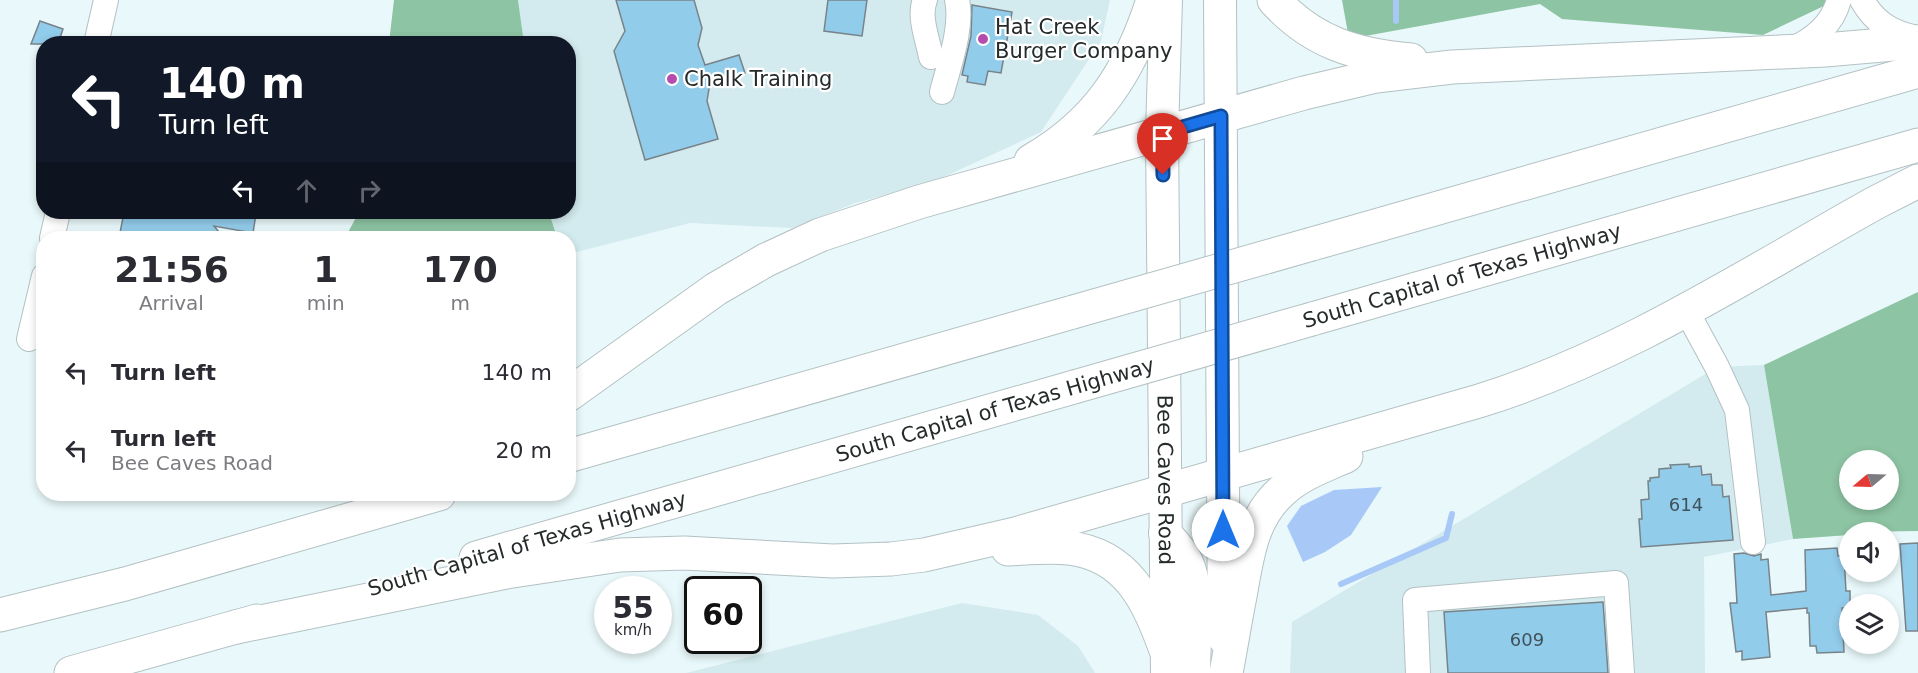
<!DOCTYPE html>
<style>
:root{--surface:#fff;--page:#f7f7f7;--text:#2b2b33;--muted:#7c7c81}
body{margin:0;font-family:"DejaVu Sans",sans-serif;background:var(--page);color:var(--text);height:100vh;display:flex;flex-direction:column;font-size:22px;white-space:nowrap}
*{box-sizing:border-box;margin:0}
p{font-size:20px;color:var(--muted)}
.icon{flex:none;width:33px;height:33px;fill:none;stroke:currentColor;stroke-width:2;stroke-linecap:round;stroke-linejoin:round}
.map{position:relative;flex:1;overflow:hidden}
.sheet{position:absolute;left:36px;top:231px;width:540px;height:270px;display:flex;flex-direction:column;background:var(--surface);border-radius:24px;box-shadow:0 3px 9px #0003}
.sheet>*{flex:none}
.top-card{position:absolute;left:36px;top:36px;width:540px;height:183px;border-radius:24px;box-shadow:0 3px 9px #0003;background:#111827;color:#fff;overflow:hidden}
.needle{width:39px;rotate:251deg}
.buttons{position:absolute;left:1839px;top:450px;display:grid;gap:12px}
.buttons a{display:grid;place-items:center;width:60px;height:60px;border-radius:50%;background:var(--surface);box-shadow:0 3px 9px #0003;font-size:30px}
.speed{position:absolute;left:594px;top:576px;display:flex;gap:12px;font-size:30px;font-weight:700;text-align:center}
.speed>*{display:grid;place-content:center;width:78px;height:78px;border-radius:50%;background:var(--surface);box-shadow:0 3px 9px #0003;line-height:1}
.speed small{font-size:15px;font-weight:400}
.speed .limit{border:3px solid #111;border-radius:9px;background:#fff;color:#111}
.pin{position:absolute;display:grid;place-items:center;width:51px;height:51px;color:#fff;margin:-62px -26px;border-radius:50% 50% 50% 0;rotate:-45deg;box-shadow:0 0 6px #0007}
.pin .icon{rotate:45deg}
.me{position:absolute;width:66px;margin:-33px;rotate:0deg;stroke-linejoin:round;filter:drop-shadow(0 0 4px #0008)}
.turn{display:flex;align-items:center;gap:21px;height:126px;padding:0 24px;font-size:27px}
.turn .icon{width:78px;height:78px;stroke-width:2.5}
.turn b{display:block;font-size:42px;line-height:51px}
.lanes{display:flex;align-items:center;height:57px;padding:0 24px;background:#0003;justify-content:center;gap:30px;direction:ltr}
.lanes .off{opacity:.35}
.eta{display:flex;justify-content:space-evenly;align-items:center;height:102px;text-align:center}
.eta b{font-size:36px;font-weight:700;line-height:42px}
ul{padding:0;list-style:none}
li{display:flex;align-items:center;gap:18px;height:78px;padding:0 24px}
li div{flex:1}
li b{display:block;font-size:22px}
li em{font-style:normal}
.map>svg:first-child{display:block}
.built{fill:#d3ebee}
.forest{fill:#8dc4a3;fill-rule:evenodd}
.water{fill:#a8c9f7}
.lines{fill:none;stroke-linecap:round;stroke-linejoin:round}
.stream{stroke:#a8c9f7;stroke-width:6}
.building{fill:#92cceb;stroke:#788389;stroke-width:1.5}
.minor-casing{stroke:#b3c1c3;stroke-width:26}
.major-casing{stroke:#b3c1c3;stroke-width:34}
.highway-casing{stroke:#b3c1c3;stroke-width:35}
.minor{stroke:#fff;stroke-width:24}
.major{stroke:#fff;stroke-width:32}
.highway{stroke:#fff;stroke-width:33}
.highway-bridge-casing{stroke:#b3c1c3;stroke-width:35;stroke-linecap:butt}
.highway-bridge{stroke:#fff;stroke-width:33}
.route-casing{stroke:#114b97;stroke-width:15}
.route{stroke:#1a73e8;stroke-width:10}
.poi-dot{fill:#b44bad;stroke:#fff;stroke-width:2}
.labels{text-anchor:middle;stroke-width:4.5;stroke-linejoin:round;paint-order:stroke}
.number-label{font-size:18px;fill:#40525b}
.poi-label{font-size:21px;fill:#252a2b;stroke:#fff;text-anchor:start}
.street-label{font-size:21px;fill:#252a2b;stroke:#fff}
</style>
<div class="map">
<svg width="1918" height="673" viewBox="0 0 1918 673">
<rect width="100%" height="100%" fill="#e9f8fa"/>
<g class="built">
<polygon points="518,0 1110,0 1101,41 1041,132 933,182 855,203 792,228 690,223 569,254 568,238 557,238 549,212 568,212 568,44 524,43"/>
<polygon points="1764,365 1793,539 1704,557 1705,673 1290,673 1292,622 1717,367"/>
<polygon points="962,603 1038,615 1078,646 1095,673 686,673"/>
</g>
<g class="forest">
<polygon points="394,0 518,0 524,43 389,43"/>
<polygon points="1342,0 1828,0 1828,4 1763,35 1562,19 1540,4 1349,39"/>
<polygon points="359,212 549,212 557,238 345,238"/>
<path d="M 1918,292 L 1918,531 L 1850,532 L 1849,535 L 1793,539 L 1764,365 ZM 1850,460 L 1888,460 L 1888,500 L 1850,500 Z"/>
</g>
<polygon class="water" points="1382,487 1351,535 1325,552 1303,562 1287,526 1301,506 1334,490"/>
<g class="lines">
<g class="stream">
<polyline points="1396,0 1396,21"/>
<polyline points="1341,584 1446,538 1452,514"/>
</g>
</g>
<g class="building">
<polygon points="616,0 694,0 702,28 698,45 705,65 739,55 745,73 710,83 707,101 718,139 645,160 614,51 625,31"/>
<polygon points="828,0 867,0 862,36 824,31"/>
<polygon points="972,5 1012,12 1001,73 988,71 985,85 967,82 968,76 962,75 971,36"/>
<polygon points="40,21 63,29 58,44 31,44"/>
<polygon points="124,212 243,212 256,214 253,233 214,226 224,238 119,238"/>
<polygon points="1689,464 1689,467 1701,466 1702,475 1711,474 1712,485 1722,485 1723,497 1729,496 1733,540 1641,547 1639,519 1642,519 1641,500 1649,499 1648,481 1650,481 1650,478 1659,477 1659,469 1671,468 1670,465"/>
<polygon points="1918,543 1918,631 1906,631 1900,544"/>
<polygon points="1837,548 1838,556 1844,556 1846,591 1850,591 1850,608 1842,608 1844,652 1817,653 1816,646 1810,646 1809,613 1807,613 1807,608 1766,612 1770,657 1742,660 1742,651 1736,652 1730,603 1737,603 1734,554 1744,553 1754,556 1761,554 1761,560 1768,559 1771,595 1806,591 1805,550"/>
<polygon points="1603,602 1608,673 1448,673 1444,612"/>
</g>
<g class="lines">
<g class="minor-casing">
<g id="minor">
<path d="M 925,0 C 918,16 928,40 931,57"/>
<path d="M 1862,0 C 1875,23 1892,33 1918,38"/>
<polyline points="96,44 106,0"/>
<path d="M 1790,50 C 1814,40 1832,25 1839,0"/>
<path d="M 942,92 C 949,65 963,27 957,0"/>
<polyline points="52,238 58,212"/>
<polyline points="1686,310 1717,367 1737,410 1753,542"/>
<polyline points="29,339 44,276"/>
<polyline points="1418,673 1415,600 1616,583 1622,673"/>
</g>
</g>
<g class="major-casing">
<g id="major">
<path id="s1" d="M 1166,0 L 1162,133 L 1167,673"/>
<polyline points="1220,0 1224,638"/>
<path d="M 1165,533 C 1173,542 1182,551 1187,562 C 1200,591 1194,641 1194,673"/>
</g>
</g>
<g class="highway-casing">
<g id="highway">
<path d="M 1274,0 C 1313,43 1356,55 1411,60"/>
<path d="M 1031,161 C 1097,123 1130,72 1153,0"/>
<polyline points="1312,244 1918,71"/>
<polyline points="1312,319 1918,145"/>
<polyline points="568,395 716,289 766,260 820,235 919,202 1304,93 1376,76 1452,67 1825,50 1918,42"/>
<polyline points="568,456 1073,312"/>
<path d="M 1008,549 C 1029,548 1049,546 1069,548 C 1128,555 1148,601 1166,650"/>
<polyline points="476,558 1074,387"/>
<polyline points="0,615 125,584 439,494"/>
<path d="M 236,627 L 506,572 L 620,555 L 684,553 L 833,561 L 891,559 L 924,555 L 1015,534 L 1479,401 C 1621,357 1746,275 1875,203 L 1918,181"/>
<polyline points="71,673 257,621"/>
<path d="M 1226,673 C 1231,647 1235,621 1240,596 C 1247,558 1251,518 1282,491 C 1300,474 1324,466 1346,456"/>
</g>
</g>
<use href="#minor" class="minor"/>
<use href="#major" class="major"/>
<use href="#highway" class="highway"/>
<g class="highway-bridge-casing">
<g id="highway-bridge">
<polyline points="1073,312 1312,244"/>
<polyline points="1074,387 1312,319"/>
</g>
</g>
<use href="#highway-bridge" class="highway-bridge"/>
</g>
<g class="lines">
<g class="route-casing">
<polyline id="route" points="1163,175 1162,133 1221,116 1223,530"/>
</g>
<use href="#route" class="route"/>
</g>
<g class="poi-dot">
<circle cx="983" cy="39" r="6"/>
<circle cx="672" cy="79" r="6"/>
</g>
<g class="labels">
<g class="number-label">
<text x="1686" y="511">614</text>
<text x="1527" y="646">609</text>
</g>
<g class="poi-label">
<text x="995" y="34">Hat Creek<tspan x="995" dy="24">Burger Company</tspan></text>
<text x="684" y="86">Chalk Training</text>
</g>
<g class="street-label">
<text transform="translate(1462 276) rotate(-16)" y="7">South Capital of Texas Highway</text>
<text transform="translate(995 410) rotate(-16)" y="7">South Capital of Texas Highway</text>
<text dy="7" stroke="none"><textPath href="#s1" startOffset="480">Bee Caves Road</textPath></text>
<text transform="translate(527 544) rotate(-16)" y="7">South Capital of Texas Highway</text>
</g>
</g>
</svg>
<div class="buttons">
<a><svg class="needle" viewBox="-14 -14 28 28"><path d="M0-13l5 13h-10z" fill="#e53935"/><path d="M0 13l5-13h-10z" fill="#7c7c81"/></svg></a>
<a><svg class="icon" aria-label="sound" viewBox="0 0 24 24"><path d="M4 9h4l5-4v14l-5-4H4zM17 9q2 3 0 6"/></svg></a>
<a><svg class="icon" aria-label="layers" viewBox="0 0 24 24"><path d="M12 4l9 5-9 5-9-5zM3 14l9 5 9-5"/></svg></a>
</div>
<div class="speed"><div>55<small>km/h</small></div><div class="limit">60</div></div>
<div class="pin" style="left:1163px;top:175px;background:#d93025"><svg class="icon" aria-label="arrive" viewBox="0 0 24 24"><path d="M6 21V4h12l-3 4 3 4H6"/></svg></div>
<svg class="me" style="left:1223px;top:530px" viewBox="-20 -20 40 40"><circle r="19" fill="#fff"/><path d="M0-13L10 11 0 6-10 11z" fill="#1a73e8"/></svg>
<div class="top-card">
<div class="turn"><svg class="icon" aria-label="left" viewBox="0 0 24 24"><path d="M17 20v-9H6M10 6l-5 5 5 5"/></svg><div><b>140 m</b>Turn left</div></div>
<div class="lanes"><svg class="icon" aria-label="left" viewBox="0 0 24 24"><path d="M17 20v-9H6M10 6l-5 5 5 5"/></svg><svg class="icon off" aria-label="ahead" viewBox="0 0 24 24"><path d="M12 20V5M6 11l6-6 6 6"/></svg><svg class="icon off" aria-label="right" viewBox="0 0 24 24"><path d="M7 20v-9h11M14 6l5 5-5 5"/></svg></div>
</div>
<section class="sheet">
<div class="eta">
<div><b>21:56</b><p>Arrival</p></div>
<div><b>1</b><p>min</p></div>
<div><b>170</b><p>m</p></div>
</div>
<ul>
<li><svg class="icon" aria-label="left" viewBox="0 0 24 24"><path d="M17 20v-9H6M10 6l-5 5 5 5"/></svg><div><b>Turn left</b></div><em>140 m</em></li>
<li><svg class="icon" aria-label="left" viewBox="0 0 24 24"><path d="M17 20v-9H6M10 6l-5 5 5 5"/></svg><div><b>Turn left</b><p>Bee Caves Road</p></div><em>20 m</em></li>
</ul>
</section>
</div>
